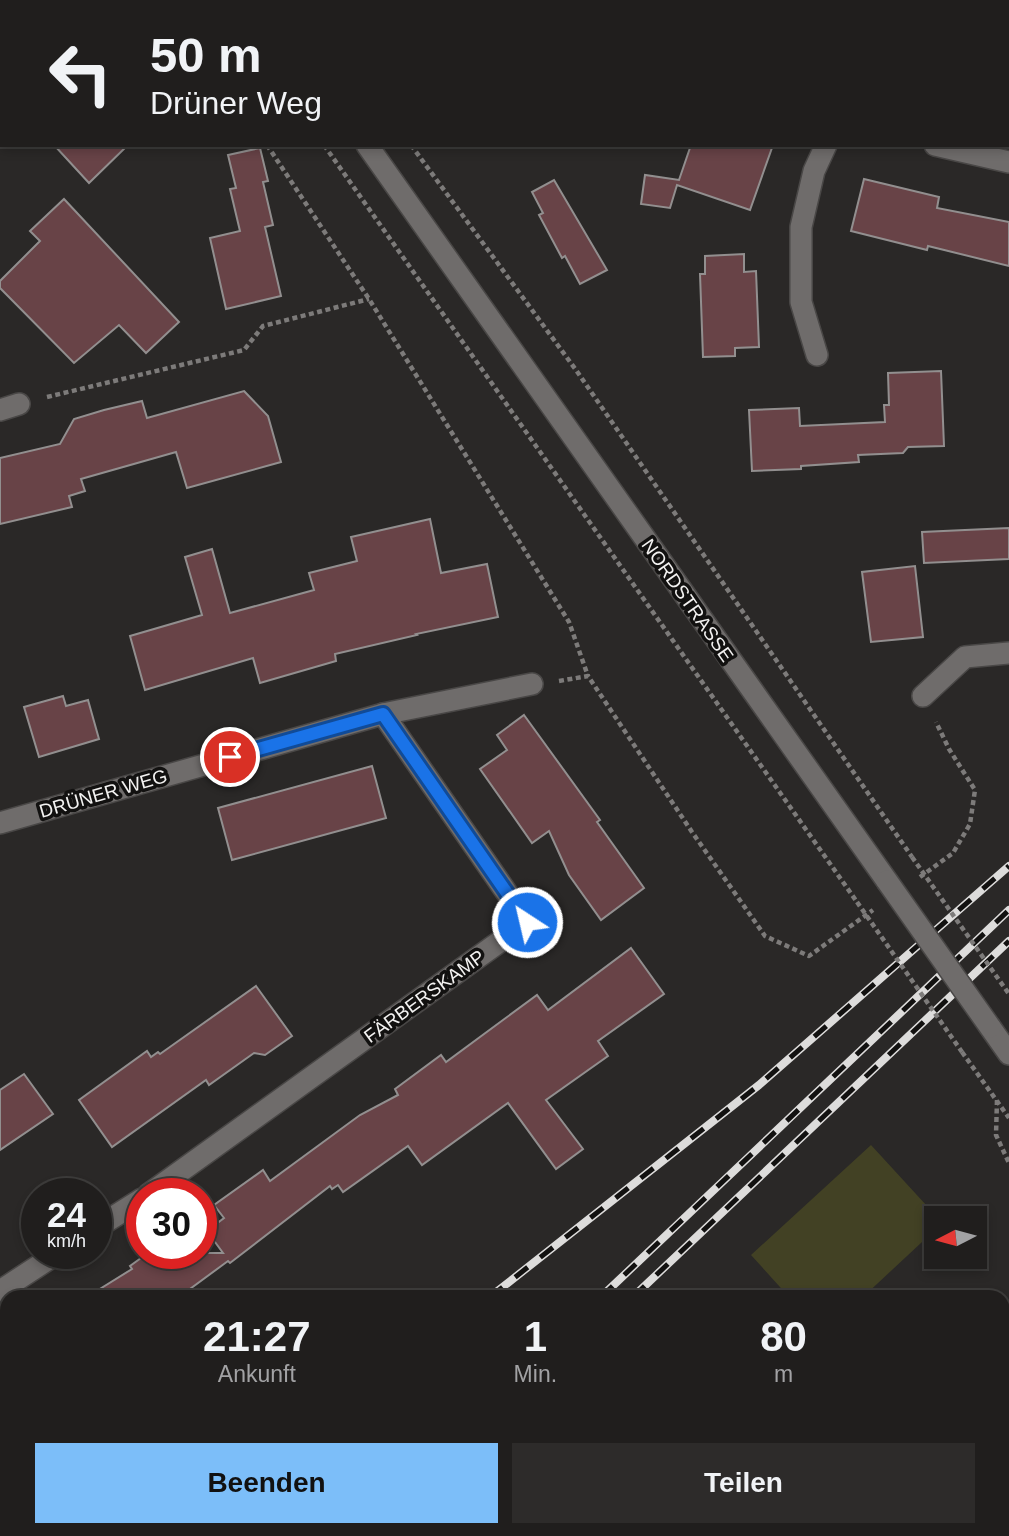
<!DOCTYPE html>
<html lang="de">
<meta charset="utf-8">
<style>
:root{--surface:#201e1d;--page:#2d2b2a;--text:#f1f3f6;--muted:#a2a2a4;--line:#3d3c3b;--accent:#7cbef9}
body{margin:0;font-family:Arial,sans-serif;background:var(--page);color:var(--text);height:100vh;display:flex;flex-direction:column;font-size:26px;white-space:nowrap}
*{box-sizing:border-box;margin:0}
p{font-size:23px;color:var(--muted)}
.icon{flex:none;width:38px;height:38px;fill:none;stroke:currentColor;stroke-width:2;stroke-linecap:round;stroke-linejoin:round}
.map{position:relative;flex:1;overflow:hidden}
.drawer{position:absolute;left:0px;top:1290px;width:1010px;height:247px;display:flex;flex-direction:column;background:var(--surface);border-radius:21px 21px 0 0;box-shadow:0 4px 10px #0003,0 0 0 2px var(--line)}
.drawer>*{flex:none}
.hud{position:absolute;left:0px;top:0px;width:1010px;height:147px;box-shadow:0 4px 10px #0003,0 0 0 2px var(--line);background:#201e1d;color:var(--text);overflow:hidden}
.needle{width:46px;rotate:264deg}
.controls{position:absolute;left:924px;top:1206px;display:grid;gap:14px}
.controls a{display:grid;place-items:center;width:63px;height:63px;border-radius:0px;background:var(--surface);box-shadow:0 4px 10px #0003,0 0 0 2px var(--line);font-size:35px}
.speed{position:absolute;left:21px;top:1178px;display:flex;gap:14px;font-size:35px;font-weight:700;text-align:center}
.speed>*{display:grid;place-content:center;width:91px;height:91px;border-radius:50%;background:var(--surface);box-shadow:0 4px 10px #0003,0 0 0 2px var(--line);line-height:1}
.speed small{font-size:18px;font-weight:400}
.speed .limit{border:10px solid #d22;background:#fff;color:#111}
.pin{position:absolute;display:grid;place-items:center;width:60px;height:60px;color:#fff;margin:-30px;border:4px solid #fff;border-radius:50%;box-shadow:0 2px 7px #0007}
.me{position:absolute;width:77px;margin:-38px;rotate:325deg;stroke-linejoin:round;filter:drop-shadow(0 0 5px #0008)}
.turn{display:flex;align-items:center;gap:24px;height:147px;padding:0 35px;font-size:32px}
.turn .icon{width:91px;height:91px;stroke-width:2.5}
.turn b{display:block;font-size:49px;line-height:60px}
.eta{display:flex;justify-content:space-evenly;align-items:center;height:119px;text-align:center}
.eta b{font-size:42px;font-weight:800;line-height:49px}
.primary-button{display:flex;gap:14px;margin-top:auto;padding:14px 35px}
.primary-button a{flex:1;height:80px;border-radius:0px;background:var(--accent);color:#111;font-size:28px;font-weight:800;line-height:80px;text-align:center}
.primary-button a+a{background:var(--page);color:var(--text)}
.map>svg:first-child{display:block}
.built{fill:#3a322e}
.green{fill:#424124}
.building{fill:#684347;stroke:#928f8f;stroke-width:2}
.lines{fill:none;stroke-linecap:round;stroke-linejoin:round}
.minor-casing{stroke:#494746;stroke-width:24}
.path{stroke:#7d7b7a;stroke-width:4.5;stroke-dasharray:5 3.5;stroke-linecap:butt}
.minor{stroke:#6f6c6b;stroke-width:21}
.rail-casing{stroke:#dddcdb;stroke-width:8}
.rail{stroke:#121110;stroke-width:5;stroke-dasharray:16;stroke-linecap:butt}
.minor-bridge-casing{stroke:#494746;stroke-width:24;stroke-linecap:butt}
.path-bridge{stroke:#7d7b7a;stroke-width:4.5;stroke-dasharray:5 3.5;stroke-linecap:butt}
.minor-bridge{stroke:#6f6c6b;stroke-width:21}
.route-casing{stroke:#114b97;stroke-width:18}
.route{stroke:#1a73e8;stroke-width:12}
.labels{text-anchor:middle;stroke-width:7;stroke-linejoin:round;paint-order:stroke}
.street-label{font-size:19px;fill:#f3f2f1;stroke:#121110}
</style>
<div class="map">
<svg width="1009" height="1536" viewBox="0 0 1009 1536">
<rect width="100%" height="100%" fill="#2a2827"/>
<polygon class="built" points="573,0 871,0 872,2 576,2"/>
<polygon class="green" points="871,1145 938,1218 936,1218 936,1229 863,1297 789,1297 751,1255"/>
<g class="building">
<polygon points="54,145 128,145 89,183"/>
<polygon points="691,145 773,145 750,210 677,185 670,208 641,204 645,175 679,180"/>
<polygon points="260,148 268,181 263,182 273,225 265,227 281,296 226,309 210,238 240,231 230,189 236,188 228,155"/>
<polygon points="864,179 939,197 937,208 1009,222 1009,266 928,246 927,250 851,231"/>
<polygon points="554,180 607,270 580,284 565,256 562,258 539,215 543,213 532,192"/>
<polygon points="64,199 179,322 146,353 119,325 74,363 0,288 0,281 40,241 30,231"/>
<polygon points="744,254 744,272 756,271 759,347 735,348 735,356 703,357 700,274 705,274 705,256"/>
<polygon points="941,371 944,446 908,447 903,453 858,455 859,462 801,466 801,469 752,471 749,410 799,408 800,426 885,422 884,405 889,405 888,373"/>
<polygon points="244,391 268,416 281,462 187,488 176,452 81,479 85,491 69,496 72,507 0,524 0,458 60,444 74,419 104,410 142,401 147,418"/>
<polygon points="430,519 441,573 487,564 498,617 416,634 417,635 335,654 336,661 260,683 253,658 145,690 130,636 202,615 185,557 212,549 230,613 314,590 309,573 357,561 351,537"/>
<polygon points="1009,528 1009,559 924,563 922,532"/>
<polygon points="915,566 923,637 871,642 862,572"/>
<polygon points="63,696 66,706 88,700 99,739 39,757 24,707"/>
<polygon points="524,715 600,820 597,822 644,888 601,920 569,875 549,831 532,843 480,769 507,750 497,735"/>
<polygon points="372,766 386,818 232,860 218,808"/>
<polygon points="631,948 664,994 598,1041 608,1056 546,1100 583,1149 556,1169 508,1103 422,1165 408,1146 343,1192 338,1185 332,1189 330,1186 230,1263 228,1261 179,1297 87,1297 132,1269 130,1266 148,1253 223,1253 207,1231 224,1218 214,1205 263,1170 270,1181 360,1115 398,1095 395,1089 441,1055 446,1062 537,995 548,1010"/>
<polygon points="256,986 292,1036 265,1055 254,1053 209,1085 206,1080 112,1147 79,1100 147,1051 151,1057 158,1052 160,1054"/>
<polygon points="24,1074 53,1114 0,1150 0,1090"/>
</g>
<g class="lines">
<g class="minor-casing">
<g id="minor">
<polyline points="263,0 264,2"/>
<polyline points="499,0 504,2"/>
<polyline points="359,2 362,0"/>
<polyline points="367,145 887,881"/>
<polyline points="935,145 1009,162"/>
<polyline points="817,355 801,302 801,227 814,171 826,145"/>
<polyline points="0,410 19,404"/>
<polyline points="923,696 965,657 1009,653"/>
<polyline points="0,823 383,714 532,684"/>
<polyline points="990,1027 1009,1054"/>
<polyline points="149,1194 527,922 383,714"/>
<polyline points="96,1228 142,1199"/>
<polyline points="0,1291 58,1253"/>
<polyline points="1002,1530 1009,1535"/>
</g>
</g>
<g class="path">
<polyline points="219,0 220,2"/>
<polyline points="304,0 306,2"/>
<polyline points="267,145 369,299 569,622 588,676"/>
<polyline points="324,145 857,902"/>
<polyline points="411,145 576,370 912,857"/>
<polyline points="47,397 244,350 263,326 369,299"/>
<polyline points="559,681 588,676 692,832 765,936 809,956 873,910"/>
<polyline points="920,877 953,853 970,824 975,790 949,749 936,722"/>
<polyline points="962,1052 1009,1118"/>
<polyline points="997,1100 996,1135 1009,1163"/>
</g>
<use href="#minor" class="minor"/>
<g class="rail-casing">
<g id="rail">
<polyline points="490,1297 759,1085 1009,866"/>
<polyline points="601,1297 1009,910"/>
<polyline points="633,1297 1009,941"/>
<polyline points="159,1536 169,1530"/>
<polyline points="349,1536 356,1530"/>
<polyline points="381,1536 388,1530"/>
</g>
</g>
<use href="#rail" class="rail"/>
<g class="minor-bridge-casing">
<polyline id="minor-bridge" points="887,881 990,1027"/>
</g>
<g class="path-bridge">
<polyline points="912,857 1009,994"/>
<polyline points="857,902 962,1052"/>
</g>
<use href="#minor-bridge" class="minor-bridge"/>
</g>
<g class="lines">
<g class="route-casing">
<polyline id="route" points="230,757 383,714 527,922"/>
</g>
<use href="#route" class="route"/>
</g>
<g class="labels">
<g class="street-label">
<text transform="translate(688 600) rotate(55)" y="7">NORDSTRASSE</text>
<text transform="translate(103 793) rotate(-16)" y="7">DRÜNER WEG</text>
<text transform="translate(424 996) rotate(-36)" y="7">FÄRBERSKAMP</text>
</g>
</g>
</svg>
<div class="controls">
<a><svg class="needle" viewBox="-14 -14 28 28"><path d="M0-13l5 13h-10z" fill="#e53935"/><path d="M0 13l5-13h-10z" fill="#a2a2a4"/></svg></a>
</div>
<div class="speed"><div>24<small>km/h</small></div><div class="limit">30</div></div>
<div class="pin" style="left:230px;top:757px;background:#d93025"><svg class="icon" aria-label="arrive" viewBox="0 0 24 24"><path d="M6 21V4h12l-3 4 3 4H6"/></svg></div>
<svg class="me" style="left:527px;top:922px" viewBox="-20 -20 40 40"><circle r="17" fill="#1a73e8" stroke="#fff" stroke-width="3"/><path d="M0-11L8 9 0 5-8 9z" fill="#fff"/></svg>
<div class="hud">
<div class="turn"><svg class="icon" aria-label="left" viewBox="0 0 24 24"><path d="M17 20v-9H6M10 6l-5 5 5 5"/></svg><div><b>50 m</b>Drüner Weg</div></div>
</div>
<section class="drawer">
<div class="eta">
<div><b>21:27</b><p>Ankunft</p></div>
<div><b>1</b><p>Min.</p></div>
<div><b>80</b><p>m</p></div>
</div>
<div class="primary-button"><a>Beenden</a><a>Teilen</a></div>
</section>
</div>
